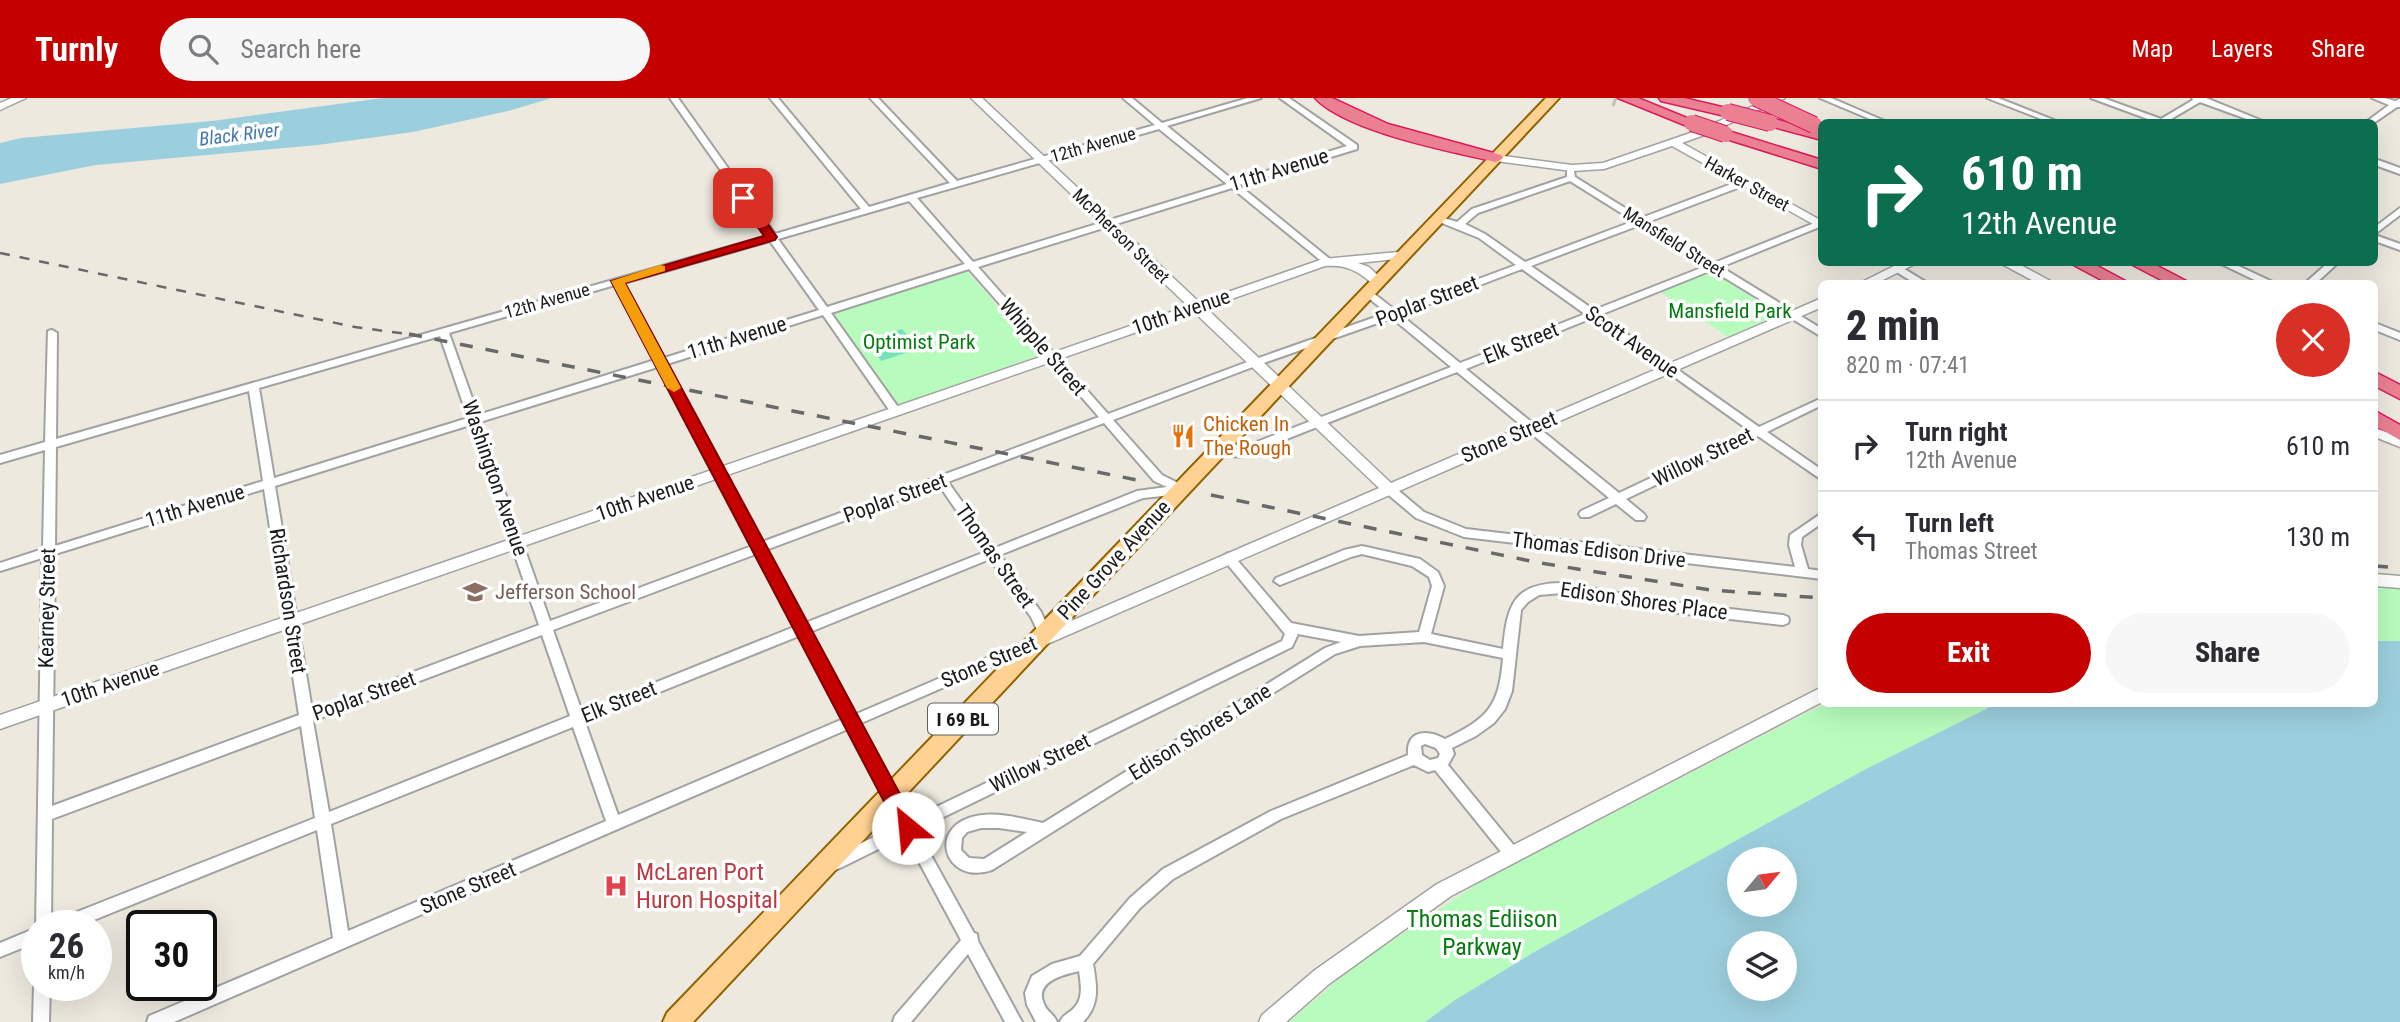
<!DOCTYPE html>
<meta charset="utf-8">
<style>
:root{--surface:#fff;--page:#f7f7f7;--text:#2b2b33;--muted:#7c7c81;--line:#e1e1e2;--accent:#c50100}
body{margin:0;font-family:"Roboto Condensed",sans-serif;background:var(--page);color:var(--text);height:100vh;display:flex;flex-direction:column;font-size:26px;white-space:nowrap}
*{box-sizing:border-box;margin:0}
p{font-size:23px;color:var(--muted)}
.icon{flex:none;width:38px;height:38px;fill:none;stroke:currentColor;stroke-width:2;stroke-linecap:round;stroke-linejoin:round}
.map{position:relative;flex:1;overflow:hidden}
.panel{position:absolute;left:1818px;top:182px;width:560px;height:427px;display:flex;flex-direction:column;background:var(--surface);border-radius:10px;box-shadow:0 7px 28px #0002}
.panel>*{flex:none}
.hud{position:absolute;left:1818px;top:21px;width:560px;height:147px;border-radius:10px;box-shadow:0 7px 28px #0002;background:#0b6e4f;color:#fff;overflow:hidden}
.needle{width:46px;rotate:61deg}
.buttons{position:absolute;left:1727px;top:749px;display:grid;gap:14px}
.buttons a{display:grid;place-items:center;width:70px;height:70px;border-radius:50%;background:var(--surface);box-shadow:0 7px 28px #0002;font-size:35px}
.speed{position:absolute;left:21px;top:812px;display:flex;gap:14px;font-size:35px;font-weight:700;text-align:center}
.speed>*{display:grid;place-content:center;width:91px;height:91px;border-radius:50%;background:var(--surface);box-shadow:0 7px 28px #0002;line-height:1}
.speed small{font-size:18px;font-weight:400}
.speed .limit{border:4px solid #111;border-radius:10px;background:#fff;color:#111}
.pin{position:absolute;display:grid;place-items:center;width:60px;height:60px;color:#fff;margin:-30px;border-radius:14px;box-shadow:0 4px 10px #0006}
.me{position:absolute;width:77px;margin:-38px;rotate:332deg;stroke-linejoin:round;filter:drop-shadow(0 0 5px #0008)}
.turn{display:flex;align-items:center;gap:24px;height:147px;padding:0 28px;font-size:32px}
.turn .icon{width:91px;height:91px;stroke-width:2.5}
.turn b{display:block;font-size:49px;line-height:60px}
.round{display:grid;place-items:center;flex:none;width:74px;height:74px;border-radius:37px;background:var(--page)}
.overview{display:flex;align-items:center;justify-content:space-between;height:119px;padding:0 28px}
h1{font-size:42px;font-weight:800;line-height:52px}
.cta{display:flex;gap:14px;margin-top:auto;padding:14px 28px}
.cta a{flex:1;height:80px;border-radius:42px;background:var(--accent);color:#fff;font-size:28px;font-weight:800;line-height:80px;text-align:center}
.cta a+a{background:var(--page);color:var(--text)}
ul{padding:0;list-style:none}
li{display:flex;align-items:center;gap:21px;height:91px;padding:0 28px;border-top:2px solid var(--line)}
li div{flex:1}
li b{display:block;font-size:26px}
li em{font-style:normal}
header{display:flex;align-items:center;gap:42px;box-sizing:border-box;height:98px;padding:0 35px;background:var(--accent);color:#fff}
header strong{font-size:33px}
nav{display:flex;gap:38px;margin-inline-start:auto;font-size:24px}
.search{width:490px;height:63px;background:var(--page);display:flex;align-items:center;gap:18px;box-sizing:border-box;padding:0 24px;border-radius:38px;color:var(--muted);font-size:26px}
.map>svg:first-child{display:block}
.park{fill:#b7fcbd}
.pitch{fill:#77e2ba}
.water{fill:#9ccfde;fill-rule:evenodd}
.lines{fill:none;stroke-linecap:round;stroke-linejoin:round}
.motorway-tunnel{stroke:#c3c0b8;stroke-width:16;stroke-dasharray:16 8;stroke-linecap:butt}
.minor-casing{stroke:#a2a2a2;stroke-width:4}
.tertiary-casing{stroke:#a2a2a2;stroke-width:3}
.primary-casing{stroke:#916200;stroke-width:4}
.motorway-casing{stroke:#de195b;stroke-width:3}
.minor{fill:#fff;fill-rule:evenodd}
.tertiary{fill:#fff;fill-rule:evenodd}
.primary{fill:#ffd192;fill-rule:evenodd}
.motorway{fill:#eb8093;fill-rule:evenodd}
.rail-far1{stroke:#696969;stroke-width:2.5;stroke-dasharray:10 10;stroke-linecap:butt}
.rail{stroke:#696969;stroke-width:3.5;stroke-dasharray:13 13;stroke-linecap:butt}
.motorway-bridge-casing{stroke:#de195b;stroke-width:18;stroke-linecap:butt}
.motorway-bridge{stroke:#eb8093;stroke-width:16}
.route{fill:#c50100;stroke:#800100;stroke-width:2}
.slow{fill:#f59e0b}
.labels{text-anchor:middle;stroke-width:7;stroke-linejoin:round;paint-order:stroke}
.far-street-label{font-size:18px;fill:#1b1b1b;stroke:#fff}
.far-water-label{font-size:19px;font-style:italic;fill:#4378ae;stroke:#fff}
.shield{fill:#fff;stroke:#5f5f5f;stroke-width:2}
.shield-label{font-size:19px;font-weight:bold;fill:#1b1b1b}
.street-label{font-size:21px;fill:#1b1b1b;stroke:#fff}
.park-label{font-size:21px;fill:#057c10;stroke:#fff}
.food-label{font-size:21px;fill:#c56008;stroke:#fff;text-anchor:start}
.education-label{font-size:21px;fill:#785e54;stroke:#fff;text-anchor:start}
.near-health-label{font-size:24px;fill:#be3a42;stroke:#fff;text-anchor:start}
.near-park-label{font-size:24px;fill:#057c10;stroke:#fff}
</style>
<header>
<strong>Turnly</strong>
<div class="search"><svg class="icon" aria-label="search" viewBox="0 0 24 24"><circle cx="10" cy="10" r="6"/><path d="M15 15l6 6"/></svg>Search here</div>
<nav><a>Map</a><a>Layers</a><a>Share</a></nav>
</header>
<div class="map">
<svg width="2400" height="924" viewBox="0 0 2400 924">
<rect width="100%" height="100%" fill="#ede9df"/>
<g class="park">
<polygon points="967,173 1040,257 896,307 830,216"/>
<polygon points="1710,173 1779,216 1728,239 1660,194"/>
<polygon points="2375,489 2400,490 2400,543 2375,543"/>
<polygon points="1824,606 1996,606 1864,672 1536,853 1455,902 1425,924 1289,924 1354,868 1480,784"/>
</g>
<polygon class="pitch" points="902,231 918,251 881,263 866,242"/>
<g class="water">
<polygon points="383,0 552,0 508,13 413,34 318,47 96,67 0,86 0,45 21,40 212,23"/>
<path d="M 2375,543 L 2400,543 L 2400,924 L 1425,924 L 1455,902 L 1536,853 L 1864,672 L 1996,606 L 2375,606 ZM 1740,761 L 1785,761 L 1785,807 L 1740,807 ZM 1740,845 L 1785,845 L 1785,891 L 1740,891 Z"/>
</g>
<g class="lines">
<polyline class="motorway-tunnel" points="1614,0 1617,1"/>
<g class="minor-casing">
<g id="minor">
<path d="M 670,0 L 678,0 L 775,136 L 861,111 L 770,0 L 778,0 L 869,109 L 950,85 L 870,0 L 878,0 L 957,83 L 1155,27 L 1123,0 L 1132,0 L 1162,25 L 1248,0 L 1261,0 L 1167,28 L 1234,83 L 1347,48 L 1280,0 L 1289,0 L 1357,47 L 1357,51 L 1239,87 L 1331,162 L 1331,166 L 1325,166 L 1232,90 L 978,169 L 1108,316 L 1250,263 L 1387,215 L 1366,198 L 1366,194 L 1372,194 L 1395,212 L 1516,167 L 1479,140 L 1432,121 L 1437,118 L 1457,124 L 1472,111 L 1567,79 L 1567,68 L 1573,68 L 1575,79 L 1641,120 L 1742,82 L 1748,82 L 1748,86 L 1648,124 L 1714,165 L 1822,122 L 1822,128 L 1721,169 L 1822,231 L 1822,239 L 1712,172 L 1600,217 L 1759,329 L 1822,300 L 1822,307 L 1767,334 L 1822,372 L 1822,382 L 1758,338 L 1626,401 L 1644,416 L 1646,419 L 1644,422 L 1636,422 L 1616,406 L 1589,419 L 1581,419 L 1579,416 L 1581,413 L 1609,400 L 1457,274 L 1241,359 L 1214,356 L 1212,353 L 1214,350 L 1236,352 L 1451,269 L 1392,220 L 1258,267 L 1113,322 L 1162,377 L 1182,387 L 1187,392 L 1181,396 L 1143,400 L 1000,457 L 1041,514 L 1051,535 L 1050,538 L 1040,538 L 1031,519 L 990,461 L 810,534 L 854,617 L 1024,544 L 1034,544 L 1036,547 L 1034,550 L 859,626 L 911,721 L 1282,543 L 1285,536 L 1224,462 L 1222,459 L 1228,455 L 1232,456 L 1291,525 L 1359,538 L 1419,534 L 1432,488 L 1429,479 L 1412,468 L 1362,456 L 1351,459 L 1280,487 L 1274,483 L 1276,480 L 1344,452 L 1362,448 L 1420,461 L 1438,474 L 1444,488 L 1431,536 L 1503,551 C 1507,508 1513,485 1562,485 L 1669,504 L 1783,517 L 1788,519 L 1789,522 L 1788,525 L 1783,527 L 1669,514 L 1562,495 L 1539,497 L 1528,504 L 1521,512 L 1512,593 L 1505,611 L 1494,625 L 1476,638 L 1452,650 L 1454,656 L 1448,667 L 1516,750 L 1518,755 L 1516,760 L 1511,761 L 1506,760 L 1435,672 L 1428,674 L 1414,667 L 1281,721 L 1173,781 L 1140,810 L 1093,866 C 1097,888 1100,907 1083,924 L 1060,924 C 1063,917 1066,917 1072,912 C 1084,902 1081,887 1079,873 C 1062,877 1034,884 1044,906 C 1047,914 1054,916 1057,924 L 1036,924 L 1027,907 L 1025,895 L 1032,878 L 1052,866 L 1080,858 L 1130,800 L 1163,771 L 1271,713 L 1408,657 C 1406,632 1427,631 1445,641 C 1488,620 1499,609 1503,560 L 1424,544 L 1360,548 L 1335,556 L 992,772 C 943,789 924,723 983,717 C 1003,715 1023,721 1043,725 L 1325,550 L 1341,544 L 1298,536 L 1292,549 L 917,732 L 974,835 L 977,836 L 978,843 L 1022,924 L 1005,924 L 968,856 L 911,924 L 893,924 L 895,918 L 961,842 L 905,738 L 840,770 L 835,772 L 830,770 L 827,765 L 830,760 L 899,727 L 848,631 L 174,924 L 147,924 L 149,918 L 333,840 L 317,732 L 79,828 L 52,828 L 54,823 L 315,720 L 301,628 L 52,721 L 51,828 L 37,828 L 37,844 L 0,859 L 0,845 L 36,830 L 42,460 L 0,473 L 0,465 L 43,451 L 45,352 L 0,365 L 0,357 L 45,344 L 48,233 L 52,232 L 57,235 L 56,341 L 767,138 ZM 1159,31 L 1227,86 L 973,164 L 917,100 ZM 1570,83 L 1634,123 L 1525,164 L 1485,136 L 1465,126 L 1478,115 ZM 909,103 L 965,166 L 827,209 L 778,141 ZM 1640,127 L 1706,168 L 1594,212 L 1531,168 ZM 770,143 L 819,212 L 664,260 L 624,185 ZM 969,171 L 1099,319 L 762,444 L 667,266 L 823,217 L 892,316 L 900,316 L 901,314 L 900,312 L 831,215 ZM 1522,171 L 1585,216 L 1460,265 L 1401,217 ZM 615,187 L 655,262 L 478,317 L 449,235 ZM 1592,220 L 1750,333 L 1619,395 L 1466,271 ZM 440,238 L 468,320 L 274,380 L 259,290 ZM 658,269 L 752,448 L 550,523 L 480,324 ZM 249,293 L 263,383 L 55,448 L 56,349 ZM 1104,325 L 1154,383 L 1167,389 L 1137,393 L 995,450 L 948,384 ZM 470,327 L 539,527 L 312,612 L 275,388 ZM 939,387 L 985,454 L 805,525 L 766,452 ZM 264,391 L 299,617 L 52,708 L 55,456 ZM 756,456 L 794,529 L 582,614 L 553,532 ZM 542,537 L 570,618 L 329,714 L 313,623 ZM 799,538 L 843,621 L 618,717 L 585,624 ZM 573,629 L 606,723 L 348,833 L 331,726 ZM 1425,646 L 1436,650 L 1440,656 L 1438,660 L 1430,662 L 1422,657 L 1421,648 ZM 981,730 L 999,730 L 1027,734 L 984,761 L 969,760 L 961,752 L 962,740 L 967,734 Z"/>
<polygon points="1820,0 1831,0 1887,24 1877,24"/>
<polygon points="1987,0 1998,0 2059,24 2049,24"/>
<polygon points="2091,0 2103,0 2161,21 2193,2 2192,0 2206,0 2265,24 2255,24 2200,4 2166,24 2156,24"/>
<polygon points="2372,0 2384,0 2395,3 2400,1 2400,9 2397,9 2375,24 2366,24 2389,7"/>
<polygon points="2375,61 2400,70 2400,76 2375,67"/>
<polygon points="2400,110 2400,117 2375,136 2375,129"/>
<polygon points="2375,137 2400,146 2400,152 2375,143"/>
<polygon points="2217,164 2230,164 2277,186 2263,186"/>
<polygon points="2329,164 2339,164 2315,186 2304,186"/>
<polygon points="1898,168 1901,169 1929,186 1916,186 1895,173 1893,171"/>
<polygon points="2375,225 2400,235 2400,242 2375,232"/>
<polygon points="1389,387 1393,388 1424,414 1466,431 1795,469 1789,447 1790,437 1822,415 1822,425 1802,439 1801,447 1808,471 1822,473 1822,481 1464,439 1416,420 1385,394 1383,391"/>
<polygon points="36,882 37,887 50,887 49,924 33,924 34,887"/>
</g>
</g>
<g class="tertiary-casing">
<g id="tertiary">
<polygon points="12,0 26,0 0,12 0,5"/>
<path d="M 971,0 L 982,0 L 1199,204 L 1323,161 L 1409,153 L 1409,159 L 1405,160 L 1358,165 L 1369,169 L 1383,182 L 1383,188 L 1375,188 C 1359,173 1346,166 1325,168 L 1206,210 L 1391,385 L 1822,200 L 1822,209 L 1038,550 L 1032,548 L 1030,544 L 1032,540 L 1379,390 L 1194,214 L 0,631 L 0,617 L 1188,208 Z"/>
<polygon points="1771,0 1785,0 1707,36 1682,45 1822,123 1822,131 1672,48 1604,71 1572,73 1496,63 1491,60 1496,57 1572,67 1603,65 1699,32"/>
<polygon points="1902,164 1919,164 1875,186 1858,186"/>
<polygon points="1998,164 2015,164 2056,186 2039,186"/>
<polygon points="2375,330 2400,339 2400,349 2375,339"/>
<polygon points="2375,476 2400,478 2400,490 2375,488"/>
<polygon points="1822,589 1822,604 1451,798 1329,886 1286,924 1259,924 1262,917 1315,872 1437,786"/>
</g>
</g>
<g class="primary-casing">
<polygon id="primary" points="1546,0 1559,0 693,924 663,924 667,915"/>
</g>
<g class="motorway-casing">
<g id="motorway">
<path d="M 1315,0 L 1332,0 L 1388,26 L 1501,57 L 1503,60 L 1496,64 C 1450,53 1347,34 1315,0 Z"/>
<polygon points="1618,0 1638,0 1699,25 1692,29 1687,28"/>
<polygon points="1659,0 1684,0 1739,13 1741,16 1734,20 1661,3"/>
<polygon points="1760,17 1822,34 1822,42 1755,24 1755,18"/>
<polygon points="1725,32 1822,62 1822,71 1720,39 1720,33"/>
<polygon points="2068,164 2090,164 2131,186 2109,186"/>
<polygon points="2127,164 2150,164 2192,186 2169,186"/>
<polygon points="2375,274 2400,287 2400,301 2375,288"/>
<polygon points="2375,313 2400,327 2400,342 2375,328"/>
</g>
</g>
<use href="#minor" class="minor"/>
<use href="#tertiary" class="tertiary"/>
<use href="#primary" class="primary"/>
<use href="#motorway" class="motorway"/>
<polyline class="rail-far1" points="0,155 355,229 422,238"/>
<g class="rail">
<polyline points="409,236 1142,383"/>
<polyline points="1211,397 1540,465 1711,492 1822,500"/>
<polyline points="2375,468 2400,470"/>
</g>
<g class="motorway-bridge-casing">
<g id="motorway-bridge">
<polyline points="1756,0 1814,27"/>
<polyline points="1728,14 1770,25"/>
<polyline points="1692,25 1725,36"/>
</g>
</g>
<use href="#motorway-bridge" class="motorway-bridge"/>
</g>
<polygon class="route" points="739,97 747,97 777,139 775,142 625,185 915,724 918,730 915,736 908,738 901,736 611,183 764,138 737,100"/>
<polygon class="slow" points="660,167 665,168 665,173 625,185 681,290 674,294 667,290 611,183"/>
<defs>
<g id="restaurant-bare" transform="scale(1.89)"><path d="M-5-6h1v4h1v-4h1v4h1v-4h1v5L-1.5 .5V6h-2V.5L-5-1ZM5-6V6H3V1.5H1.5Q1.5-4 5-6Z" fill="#e8710a" stroke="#fff" stroke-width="2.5" paint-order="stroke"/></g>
<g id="school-bare" transform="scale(1.89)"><path d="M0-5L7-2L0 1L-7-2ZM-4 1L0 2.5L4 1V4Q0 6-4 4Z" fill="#8d6e63" stroke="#fff" stroke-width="2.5" paint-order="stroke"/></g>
<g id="hospital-bare" transform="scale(1.89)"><path d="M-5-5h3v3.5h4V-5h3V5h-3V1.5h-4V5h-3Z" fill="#e0444e" stroke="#fff" stroke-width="2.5" paint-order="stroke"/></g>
</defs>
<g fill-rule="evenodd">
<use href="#restaurant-bare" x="1183" y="338"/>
<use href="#school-bare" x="475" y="494"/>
<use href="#hospital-bare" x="616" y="788"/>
</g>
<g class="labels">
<g class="far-street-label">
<text transform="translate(1093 47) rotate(-16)" y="6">12th Avenue</text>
<text transform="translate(1747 86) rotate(29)" y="6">Harker Street</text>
<text transform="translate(1121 138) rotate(44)" y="6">McPherson Street</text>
<text transform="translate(1674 144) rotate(32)" y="6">Mansfield Street</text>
<text transform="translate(547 203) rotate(-16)" y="6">12th Avenue</text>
</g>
<g class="far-water-label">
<text transform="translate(239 36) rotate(-7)" y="7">Black River</text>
</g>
<rect class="shield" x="928" y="605.5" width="70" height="31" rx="5"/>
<g class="shield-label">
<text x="963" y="628">I 69 BL</text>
</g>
<g class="street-label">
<text transform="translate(1279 72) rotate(-17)" y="7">11th Avenue</text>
<text transform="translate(1427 203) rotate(-21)" y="7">Poplar Street</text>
<text transform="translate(1181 214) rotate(-19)" y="7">10th Avenue</text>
<text transform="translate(737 240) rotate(-17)" y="7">11th Avenue</text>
<text transform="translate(1632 244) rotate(35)" y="7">Scott Avenue</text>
<text transform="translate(1521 245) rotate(-22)" y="7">Elk Street</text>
<text transform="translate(1043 249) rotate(49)" y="7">Whipple Street</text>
<text transform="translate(1509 339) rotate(-23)" y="7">Stone Street</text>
<text transform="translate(1703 359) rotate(-26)" y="7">Willow Street</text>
<text transform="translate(495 380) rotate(71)" y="7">Washington Avenue</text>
<text transform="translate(645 400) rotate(-19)" y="7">10th Avenue</text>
<text transform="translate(895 400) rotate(-20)" y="7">Poplar Street</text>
<text transform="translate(195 408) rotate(-17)" y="7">11th Avenue</text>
<text transform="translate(1599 452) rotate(7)" y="7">Thomas Edison Drive</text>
<text transform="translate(995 458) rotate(55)" y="7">Thomas Street</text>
<text transform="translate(1114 462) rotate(-47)" y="7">Pine Grove Avenue</text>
<text transform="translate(288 503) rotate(81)" y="7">Richardson Street</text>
<text transform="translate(1644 503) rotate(8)" y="7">Edison Shores Place</text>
<text transform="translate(47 510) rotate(-89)" y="7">Kearney Street</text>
<text transform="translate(989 564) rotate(-23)" y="7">Stone Street</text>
<text transform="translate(110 586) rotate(-19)" y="7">10th Avenue</text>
<text transform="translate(364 598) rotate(-20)" y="7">Poplar Street</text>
<text transform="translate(619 604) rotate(-22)" y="7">Elk Street</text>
<text transform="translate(1200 634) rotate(-32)" y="7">Edison Shores Lane</text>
<text transform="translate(1040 665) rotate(-26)" y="7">Willow Street</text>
<text transform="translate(468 790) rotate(-23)" y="7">Stone Street</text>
</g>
<g class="park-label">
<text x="1730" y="220">Mansfield Park</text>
<text x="919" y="251">Optimist Park</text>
</g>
<g class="food-label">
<text x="1203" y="333">Chicken In<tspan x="1203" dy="24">The Rough</tspan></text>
</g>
<g class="education-label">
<text x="495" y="501">Jefferson School</text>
</g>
<g class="near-health-label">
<text x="636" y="782">McLaren Port<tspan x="636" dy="28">Huron Hospital</tspan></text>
</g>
<g class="near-park-label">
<text x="1482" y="829">Thomas Ediison<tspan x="1482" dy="28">Parkway</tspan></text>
</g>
</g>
</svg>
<div class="buttons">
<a><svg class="needle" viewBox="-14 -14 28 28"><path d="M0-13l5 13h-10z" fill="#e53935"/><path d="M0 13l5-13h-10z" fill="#7c7c81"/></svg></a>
<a><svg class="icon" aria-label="layers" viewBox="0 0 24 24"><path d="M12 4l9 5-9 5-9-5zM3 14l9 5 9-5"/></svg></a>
</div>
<div class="speed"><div>26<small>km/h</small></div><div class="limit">30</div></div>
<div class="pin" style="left:743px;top:100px;background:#d93025"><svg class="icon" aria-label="arrive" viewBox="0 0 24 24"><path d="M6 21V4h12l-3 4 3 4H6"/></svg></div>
<svg class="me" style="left:908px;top:730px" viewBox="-20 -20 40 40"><circle r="19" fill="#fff"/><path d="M0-13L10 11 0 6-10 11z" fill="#c50100"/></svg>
<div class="hud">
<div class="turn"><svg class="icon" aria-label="right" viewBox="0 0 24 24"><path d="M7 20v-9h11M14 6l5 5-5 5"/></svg><div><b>610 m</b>12th Avenue</div></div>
</div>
<section class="panel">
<div class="overview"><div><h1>2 min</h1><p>820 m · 07:41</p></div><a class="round" style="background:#d93025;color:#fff"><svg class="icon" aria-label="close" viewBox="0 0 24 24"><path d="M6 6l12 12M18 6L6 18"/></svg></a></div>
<ul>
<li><svg class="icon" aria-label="right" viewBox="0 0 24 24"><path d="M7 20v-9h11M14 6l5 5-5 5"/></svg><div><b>Turn right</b><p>12th Avenue</p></div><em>610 m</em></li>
<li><svg class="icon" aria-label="left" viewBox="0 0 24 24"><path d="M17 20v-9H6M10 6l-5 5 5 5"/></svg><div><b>Turn left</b><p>Thomas Street</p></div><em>130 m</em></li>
</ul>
<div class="cta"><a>Exit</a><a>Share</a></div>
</section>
</div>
